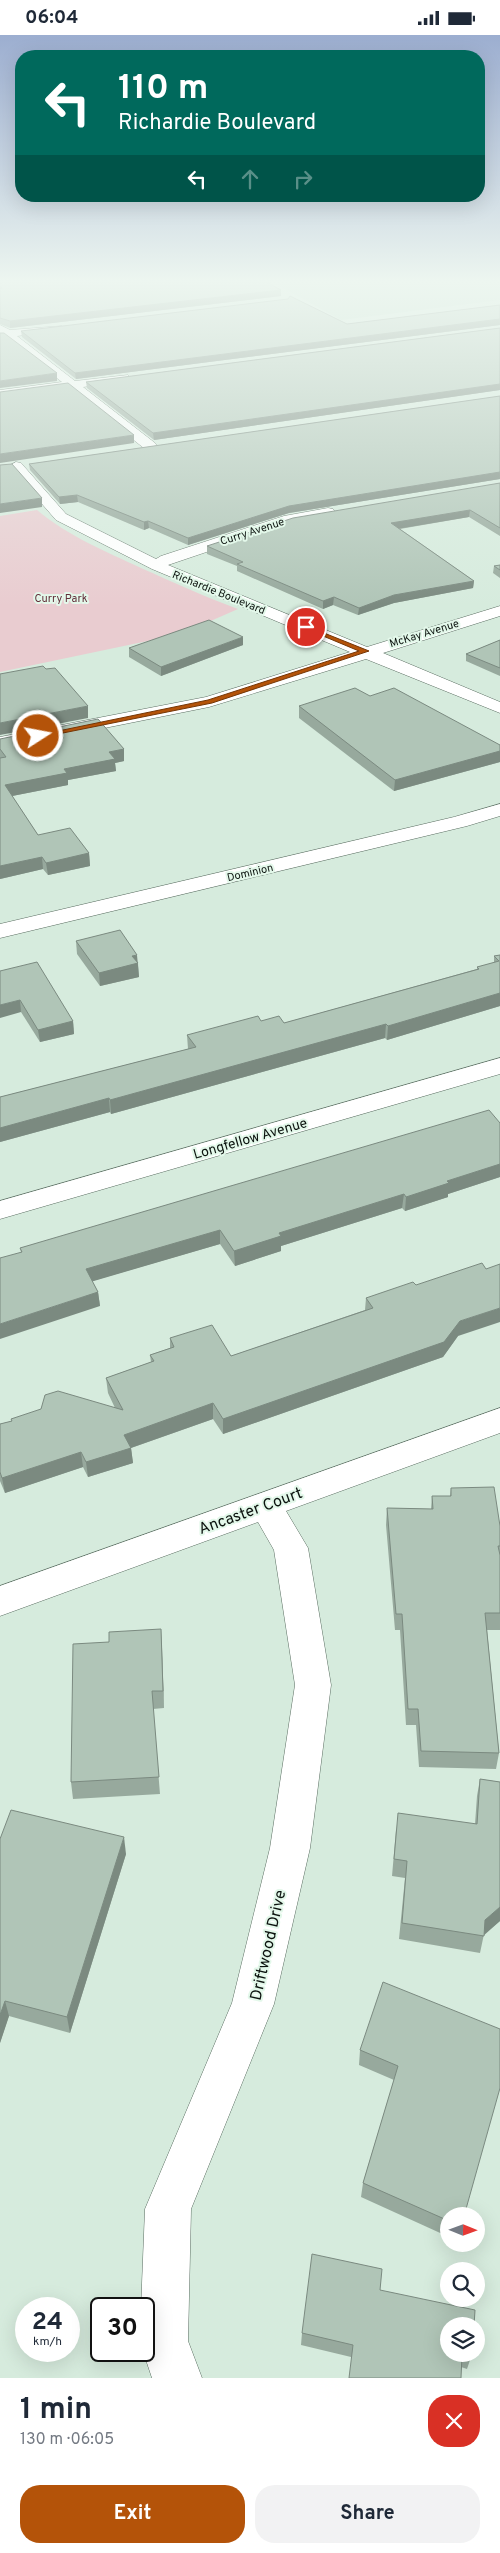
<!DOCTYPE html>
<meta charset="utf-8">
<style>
:root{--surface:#fff;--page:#f2f2f3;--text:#1f2937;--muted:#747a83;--accent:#b45309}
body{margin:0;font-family:Overpass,sans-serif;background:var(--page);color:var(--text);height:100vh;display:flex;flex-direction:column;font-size:19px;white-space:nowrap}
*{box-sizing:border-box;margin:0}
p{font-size:16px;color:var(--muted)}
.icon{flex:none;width:28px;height:28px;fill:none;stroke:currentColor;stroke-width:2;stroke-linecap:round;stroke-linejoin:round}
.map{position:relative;height:2343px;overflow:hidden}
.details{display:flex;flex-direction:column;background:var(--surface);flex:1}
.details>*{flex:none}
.banner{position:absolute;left:15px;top:15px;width:470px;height:152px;border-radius:20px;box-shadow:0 5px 20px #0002;background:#00695c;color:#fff;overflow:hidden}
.needle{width:32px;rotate:91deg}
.buttons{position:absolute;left:440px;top:2172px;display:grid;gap:10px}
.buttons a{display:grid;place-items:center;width:45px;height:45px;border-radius:50%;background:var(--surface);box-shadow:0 5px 20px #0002;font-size:25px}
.speed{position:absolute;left:15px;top:2262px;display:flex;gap:10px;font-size:25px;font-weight:700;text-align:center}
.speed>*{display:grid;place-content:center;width:65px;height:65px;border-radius:50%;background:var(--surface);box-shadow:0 5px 20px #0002;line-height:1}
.speed small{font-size:12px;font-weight:400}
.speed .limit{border:2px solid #111;border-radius:8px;background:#fff;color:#111}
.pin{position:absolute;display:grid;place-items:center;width:42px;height:42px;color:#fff;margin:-21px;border:2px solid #fff;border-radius:50%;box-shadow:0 1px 5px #0007}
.me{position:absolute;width:55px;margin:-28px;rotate:79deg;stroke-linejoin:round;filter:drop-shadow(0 0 4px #0008)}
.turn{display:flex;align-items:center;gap:18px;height:105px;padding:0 20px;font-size:22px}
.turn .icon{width:65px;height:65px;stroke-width:2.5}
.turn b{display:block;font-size:35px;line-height:42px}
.lanes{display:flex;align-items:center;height:48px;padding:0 20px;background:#0003;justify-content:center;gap:25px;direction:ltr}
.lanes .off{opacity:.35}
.round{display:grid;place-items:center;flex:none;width:52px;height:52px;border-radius:20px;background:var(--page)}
.head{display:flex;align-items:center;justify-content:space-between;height:85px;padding:0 20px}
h1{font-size:30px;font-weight:700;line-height:38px}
.cta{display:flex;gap:10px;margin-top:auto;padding:10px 20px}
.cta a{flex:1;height:58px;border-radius:20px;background:var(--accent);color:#fff;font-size:20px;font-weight:700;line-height:58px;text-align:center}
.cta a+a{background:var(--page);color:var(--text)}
.status{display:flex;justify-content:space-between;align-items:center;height:35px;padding:0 25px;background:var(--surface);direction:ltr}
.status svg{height:14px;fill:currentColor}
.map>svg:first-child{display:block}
.built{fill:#c3dfcd}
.green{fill:#e9ccd0}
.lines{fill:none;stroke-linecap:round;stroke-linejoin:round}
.minor-casing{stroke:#5b6e62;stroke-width:1}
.tertiary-casing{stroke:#5b6e62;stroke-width:1}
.minor{fill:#fff;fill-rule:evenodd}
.tertiary{fill:#fff;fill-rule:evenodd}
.wall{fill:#97a99d}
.shaded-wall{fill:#7b8a80}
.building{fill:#b0c5b7;stroke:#7b8a80}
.route{fill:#b45309;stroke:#753606}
.labels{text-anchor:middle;stroke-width:4;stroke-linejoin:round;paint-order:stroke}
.far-street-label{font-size:11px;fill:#0c130f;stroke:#e3f8ea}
.far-park-label{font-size:11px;fill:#612e39;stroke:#e3f8ea}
.street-label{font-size:14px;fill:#0c130f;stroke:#e3f8ea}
.near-street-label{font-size:16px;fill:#0c130f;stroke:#e3f8ea}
</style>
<div class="status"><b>06:04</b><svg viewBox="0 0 49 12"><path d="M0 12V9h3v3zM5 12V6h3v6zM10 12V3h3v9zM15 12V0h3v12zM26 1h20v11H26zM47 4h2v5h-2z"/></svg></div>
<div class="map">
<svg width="500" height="2343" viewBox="0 0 500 2343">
<rect width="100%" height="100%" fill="#d6ebdd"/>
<polygon class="built" points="0,244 500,244 500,265 341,285 269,245 0,274"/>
<path class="green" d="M 37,475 C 68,501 105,516 141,533 C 173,547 205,562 238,574 L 181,599 L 0,637 L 0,481 Z"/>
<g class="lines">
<g class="minor-casing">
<g id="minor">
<polygon points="0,290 10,295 62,291 64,293 58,296 17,301 75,346 128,340 128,346 83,352 155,408 157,411 155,414 145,414 70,354 0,363 0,355 62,347 5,303 0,303"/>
<polygon points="16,427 21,428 66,479 156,524 161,521 284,481 328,473 333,474 335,477 333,480 292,488 168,530 367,612 500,571 500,581 383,618 500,667 500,678 366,624 209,672 0,714 0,702 206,662 350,617 152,534 56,485 9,431"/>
<polygon points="500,1023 500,1039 0,1184 0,1166"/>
<polygon points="500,1373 500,1398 286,1476 308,1513 331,1650 310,1813 274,1969 191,2174 188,2306 202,2343 152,2343 143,2316 144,2274 141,2274 145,2174 232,1968 270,1813 295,1650 274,1515 258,1487 0,1581 0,1551"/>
</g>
</g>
<g class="tertiary-casing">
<polygon id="tertiary" points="500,769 500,781 467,791 0,903 0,889 454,782"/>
</g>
<use href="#minor" class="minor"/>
<use href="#tertiary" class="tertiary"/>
</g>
<g class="wall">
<polygon points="0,244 281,255 281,261 10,293 0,289"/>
<polygon points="500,270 500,290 76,344 22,302 21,296 347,289"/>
<polygon points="500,293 500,355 154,405 87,353 86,347"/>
<polygon points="500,361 500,444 289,478 188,510 149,493 144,495 78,467 60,469 30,435 29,429"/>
<polygon points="500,448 500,501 469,482 400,494 474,546 473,553 394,568 358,580 333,570 323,574 237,536 237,531 207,519 207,511"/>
<polygon points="500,530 500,543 493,538 494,531"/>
<polygon points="500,605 500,641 466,626 466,619"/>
<polygon points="243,610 161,641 129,622 129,613"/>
<polygon points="370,661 500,710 500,727 394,756 299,683 299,671"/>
<polygon points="0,704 124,714 124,726 115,728 116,736 68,745 68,750 12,761 38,800 89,818 90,831 48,840 43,834 0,844"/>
<polygon points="76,906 137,927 138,928 139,942 100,951 77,919"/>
<polygon points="500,920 500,971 387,1005 385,1003 111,1079 110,1077 0,1107 0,1062 188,1014 187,1000 261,986 284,988 477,934 477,932 494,928 494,921"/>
<polygon points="0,936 73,986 74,999 40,1007 21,977"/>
<polygon points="500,1088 500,1142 448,1159 448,1162 405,1176 402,1173 281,1211 281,1216 235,1231 220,1209 92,1246 98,1257 100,1271 21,1217 20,1213"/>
<polygon points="366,1263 458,1301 443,1322 223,1399 213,1384 131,1413 133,1428 88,1442 83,1432 5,1458 0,1446 0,1389 12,1386 11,1384 115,1373 108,1358 106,1343 151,1327 150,1320 170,1313 170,1303 231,1321 365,1275"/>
<polygon points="451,1453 500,1491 500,1595 487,1595 499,1718 496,1734 419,1732 416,1690 406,1690 400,1595 395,1595 386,1490 387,1473 431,1474 432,1461 450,1461"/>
<polygon points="161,1594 164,1673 153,1674 160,1759 73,1764 71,1747 109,1607"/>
<polygon points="480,1744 500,1747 500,1886 484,1899 480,1918 399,1904 405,1843 392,1841 396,1795 475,1789 477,1761"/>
<polygon points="0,1804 126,1819 70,1998 9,1981 0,2008"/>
<polygon points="500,1994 449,2181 449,2202 361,2162 363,2148 394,2045 359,2030 360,2015"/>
<polygon points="380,2255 472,2319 467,2334 461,2332 351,2322 301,2310 302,2298"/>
</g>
<g class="shaded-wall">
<polygon points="281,255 281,261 10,293 10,286"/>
<polygon points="500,284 500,290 76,344 75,338"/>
<polygon points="57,338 57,346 0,353 0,346"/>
<polygon points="500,349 500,355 154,405 153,398"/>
<polygon points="134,400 134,408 0,428 0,419"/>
<polygon points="500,437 500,444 289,478 188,510 188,503 289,471"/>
<polygon points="77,460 78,467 60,469 59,462"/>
<polygon points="42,463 42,472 0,478 0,469"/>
<polygon points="470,475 469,482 391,495 391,488"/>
<polygon points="148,486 149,493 144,495 144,487"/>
<polygon points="474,546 473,553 394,568 358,580 359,573 394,560"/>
<polygon points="334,562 333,570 323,574 323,566"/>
<polygon points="243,602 243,610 161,641 161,632"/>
<polygon points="88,671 88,683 0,700 0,688"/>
<polygon points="124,714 124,726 115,728 116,736 68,745 68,750 7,762 5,750 64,734 109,717"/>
<polygon points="500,716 500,727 394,756 395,745"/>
<polygon points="89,818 90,831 48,840 46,828"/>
<polygon points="42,822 43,834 0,844 0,831"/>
<polygon points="137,920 139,942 100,951 99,938 132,921"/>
<polygon points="500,958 500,971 387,1005 388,991"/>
<polygon points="20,965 21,977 0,983 0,970"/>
<polygon points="73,986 74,999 40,1007 38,995"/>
<polygon points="386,989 385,1003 111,1079 110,1065"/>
<polygon points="109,1063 110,1077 0,1107 0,1093"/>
<polygon points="500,1129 500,1142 448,1159 448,1162 405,1176 406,1162 447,1146"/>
<polygon points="404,1159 402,1173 281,1211 281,1216 235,1231 234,1216 279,1198"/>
<polygon points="220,1195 220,1209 87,1248 86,1234"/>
<polygon points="98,1257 100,1271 0,1304 0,1289"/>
<polygon points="500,1273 500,1287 458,1301 443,1322 223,1399 223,1384 460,1286"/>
<polygon points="213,1368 213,1384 125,1415 124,1400"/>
<polygon points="131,1413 133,1428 88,1442 86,1427"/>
<polygon points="81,1417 83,1432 5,1458 2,1443"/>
<polygon points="161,1594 162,1613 164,1673 163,1656"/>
<polygon points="124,1802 126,1819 70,1998 67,1982"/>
<polygon points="500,1872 500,1886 482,1902 485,1885"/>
<polygon points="5,1966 9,1981 0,2008 0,1980"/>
</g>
<g class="building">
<polygon points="0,244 261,244 281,255 10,286 0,283 0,254 2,253 0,251"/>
<polygon points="290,261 347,289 500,270 500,284 75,338 21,296 288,264"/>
<polygon points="500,293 500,349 153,398 86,347"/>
<polygon points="0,298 4,298 57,338 0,346"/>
<polygon points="68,348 134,400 0,419 0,357"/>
<polygon points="500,361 500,437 289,471 188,503 148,486 144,487 77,460 59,462 29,429"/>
<polygon points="12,429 42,463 0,469 0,430"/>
<polygon points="500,448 500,493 470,475 391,488 474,546 394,560 359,573 334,562 323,566 237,529 243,527 207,511 293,483"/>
<polygon points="500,530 500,535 494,531"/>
<polygon points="209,585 243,602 161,632 129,613"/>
<polygon points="500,605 500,633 466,619"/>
<polygon points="43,631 46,634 55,633 88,671 0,688 0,639"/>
<polygon points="355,653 370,661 394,653 500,710 500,716 395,745 299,671"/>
<polygon points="98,684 124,714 109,717 115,724 64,734 67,738 5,750 38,800 70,793 89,818 46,828 42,822 0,831 0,723 6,722 0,714 0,704"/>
<polygon points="120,895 137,920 132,921 138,928 99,938 76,906"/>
<polygon points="500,920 500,958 388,991 386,989 110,1065 109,1063 0,1093 0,1062 196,1012 187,1000 258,981 261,986 279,981 284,988 479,934 477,932 499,926 494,921"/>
<polygon points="37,927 73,986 38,995 20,965 0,970 0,936"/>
<polygon points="489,1075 500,1088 500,1129 447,1146 449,1148 406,1162 404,1159 279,1198 281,1201 234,1216 220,1195 86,1234 98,1257 0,1289 0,1223 22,1217 20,1213"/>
<polygon points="482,1228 486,1234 500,1229 500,1273 460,1286 444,1307 223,1384 213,1368 124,1400 131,1413 86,1427 81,1417 2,1443 0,1437 0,1389 12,1386 11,1384 41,1374 45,1360 58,1356 123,1375 106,1343 154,1326 150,1320 174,1312 170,1303 212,1290 231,1321 373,1273 366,1263 413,1247 416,1250"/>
<polygon points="494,1452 500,1491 500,1511 498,1511 500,1520 500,1578 485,1578 499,1718 421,1716 418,1674 408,1674 402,1579 396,1579 387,1473 433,1474 432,1461 451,1461 451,1453"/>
<polygon points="161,1594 163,1656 152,1656 159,1742 71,1747 73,1609 109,1607 109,1597"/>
<polygon points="480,1744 500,1747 500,1872 485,1885 484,1901 402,1888 407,1826 394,1824 398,1778 477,1789"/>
<polygon points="11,1775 124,1802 67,1982 5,1966 0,1980 0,1804"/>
<polygon points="383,1947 500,1994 500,2053 464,2181 449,2181 449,2186 363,2148 398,2031 360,2015"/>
<polygon points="312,2219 382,2234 380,2255 475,2275 474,2291 449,2291 449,2319 472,2319 471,2322 462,2320 461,2343 349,2343 353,2310 302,2298"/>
</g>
<linearGradient id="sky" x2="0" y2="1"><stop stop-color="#9caed0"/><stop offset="0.43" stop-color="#edf6f0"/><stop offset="1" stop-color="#edf6f0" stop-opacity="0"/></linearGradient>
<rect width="500" height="572" fill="url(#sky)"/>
<polygon class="route" points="304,590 369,616 212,668 38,703 34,701 208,665 359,616 304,593"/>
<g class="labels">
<g class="far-street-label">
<text transform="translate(252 496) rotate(-18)" y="4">Curry Avenue</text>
<text transform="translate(219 557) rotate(22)" y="4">Richardie Boulevard</text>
<text transform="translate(424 598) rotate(-17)" y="4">McKay Avenue</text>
<text transform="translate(250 837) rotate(-13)" y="4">Dominion</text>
</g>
<g class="far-park-label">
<text x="61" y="567">Curry Park</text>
</g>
<g class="street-label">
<text transform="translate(250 1103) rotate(-16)" y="5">Longfellow Avenue</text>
</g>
<g class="near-street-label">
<text transform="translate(250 1475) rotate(-20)" y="6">Ancaster Court</text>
<text transform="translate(267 1910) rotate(-77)" y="6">Driftwood Drive</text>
</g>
</g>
</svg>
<div class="buttons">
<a><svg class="needle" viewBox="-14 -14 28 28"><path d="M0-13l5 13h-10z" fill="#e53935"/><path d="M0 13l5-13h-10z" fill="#747a83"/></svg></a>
<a><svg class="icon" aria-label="search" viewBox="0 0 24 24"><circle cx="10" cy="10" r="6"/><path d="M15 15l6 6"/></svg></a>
<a><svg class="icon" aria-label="layers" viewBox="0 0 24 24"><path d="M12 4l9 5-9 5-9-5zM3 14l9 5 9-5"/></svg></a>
</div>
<div class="speed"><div>24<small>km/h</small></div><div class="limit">30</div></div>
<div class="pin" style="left:306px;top:592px;background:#d93025"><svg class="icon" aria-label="arrive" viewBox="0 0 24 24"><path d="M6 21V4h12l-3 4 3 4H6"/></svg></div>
<svg class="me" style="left:38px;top:701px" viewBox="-20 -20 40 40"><circle r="17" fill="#b45309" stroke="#fff" stroke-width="3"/><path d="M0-11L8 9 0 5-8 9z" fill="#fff"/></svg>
<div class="banner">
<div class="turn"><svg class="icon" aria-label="left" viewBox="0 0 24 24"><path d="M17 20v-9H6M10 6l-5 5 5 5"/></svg><div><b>110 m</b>Richardie Boulevard</div></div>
<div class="lanes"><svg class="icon" aria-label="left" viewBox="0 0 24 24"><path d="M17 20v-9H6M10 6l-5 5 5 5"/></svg><svg class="icon off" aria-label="ahead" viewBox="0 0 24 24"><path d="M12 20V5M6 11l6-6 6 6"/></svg><svg class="icon off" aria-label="right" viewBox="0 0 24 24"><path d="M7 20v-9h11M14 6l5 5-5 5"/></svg></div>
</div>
</div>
<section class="details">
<div class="head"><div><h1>1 min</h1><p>130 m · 06:05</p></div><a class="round" style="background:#d93025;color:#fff"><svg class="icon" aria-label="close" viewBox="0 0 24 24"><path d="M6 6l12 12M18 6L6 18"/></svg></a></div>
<div class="cta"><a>Exit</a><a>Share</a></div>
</section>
